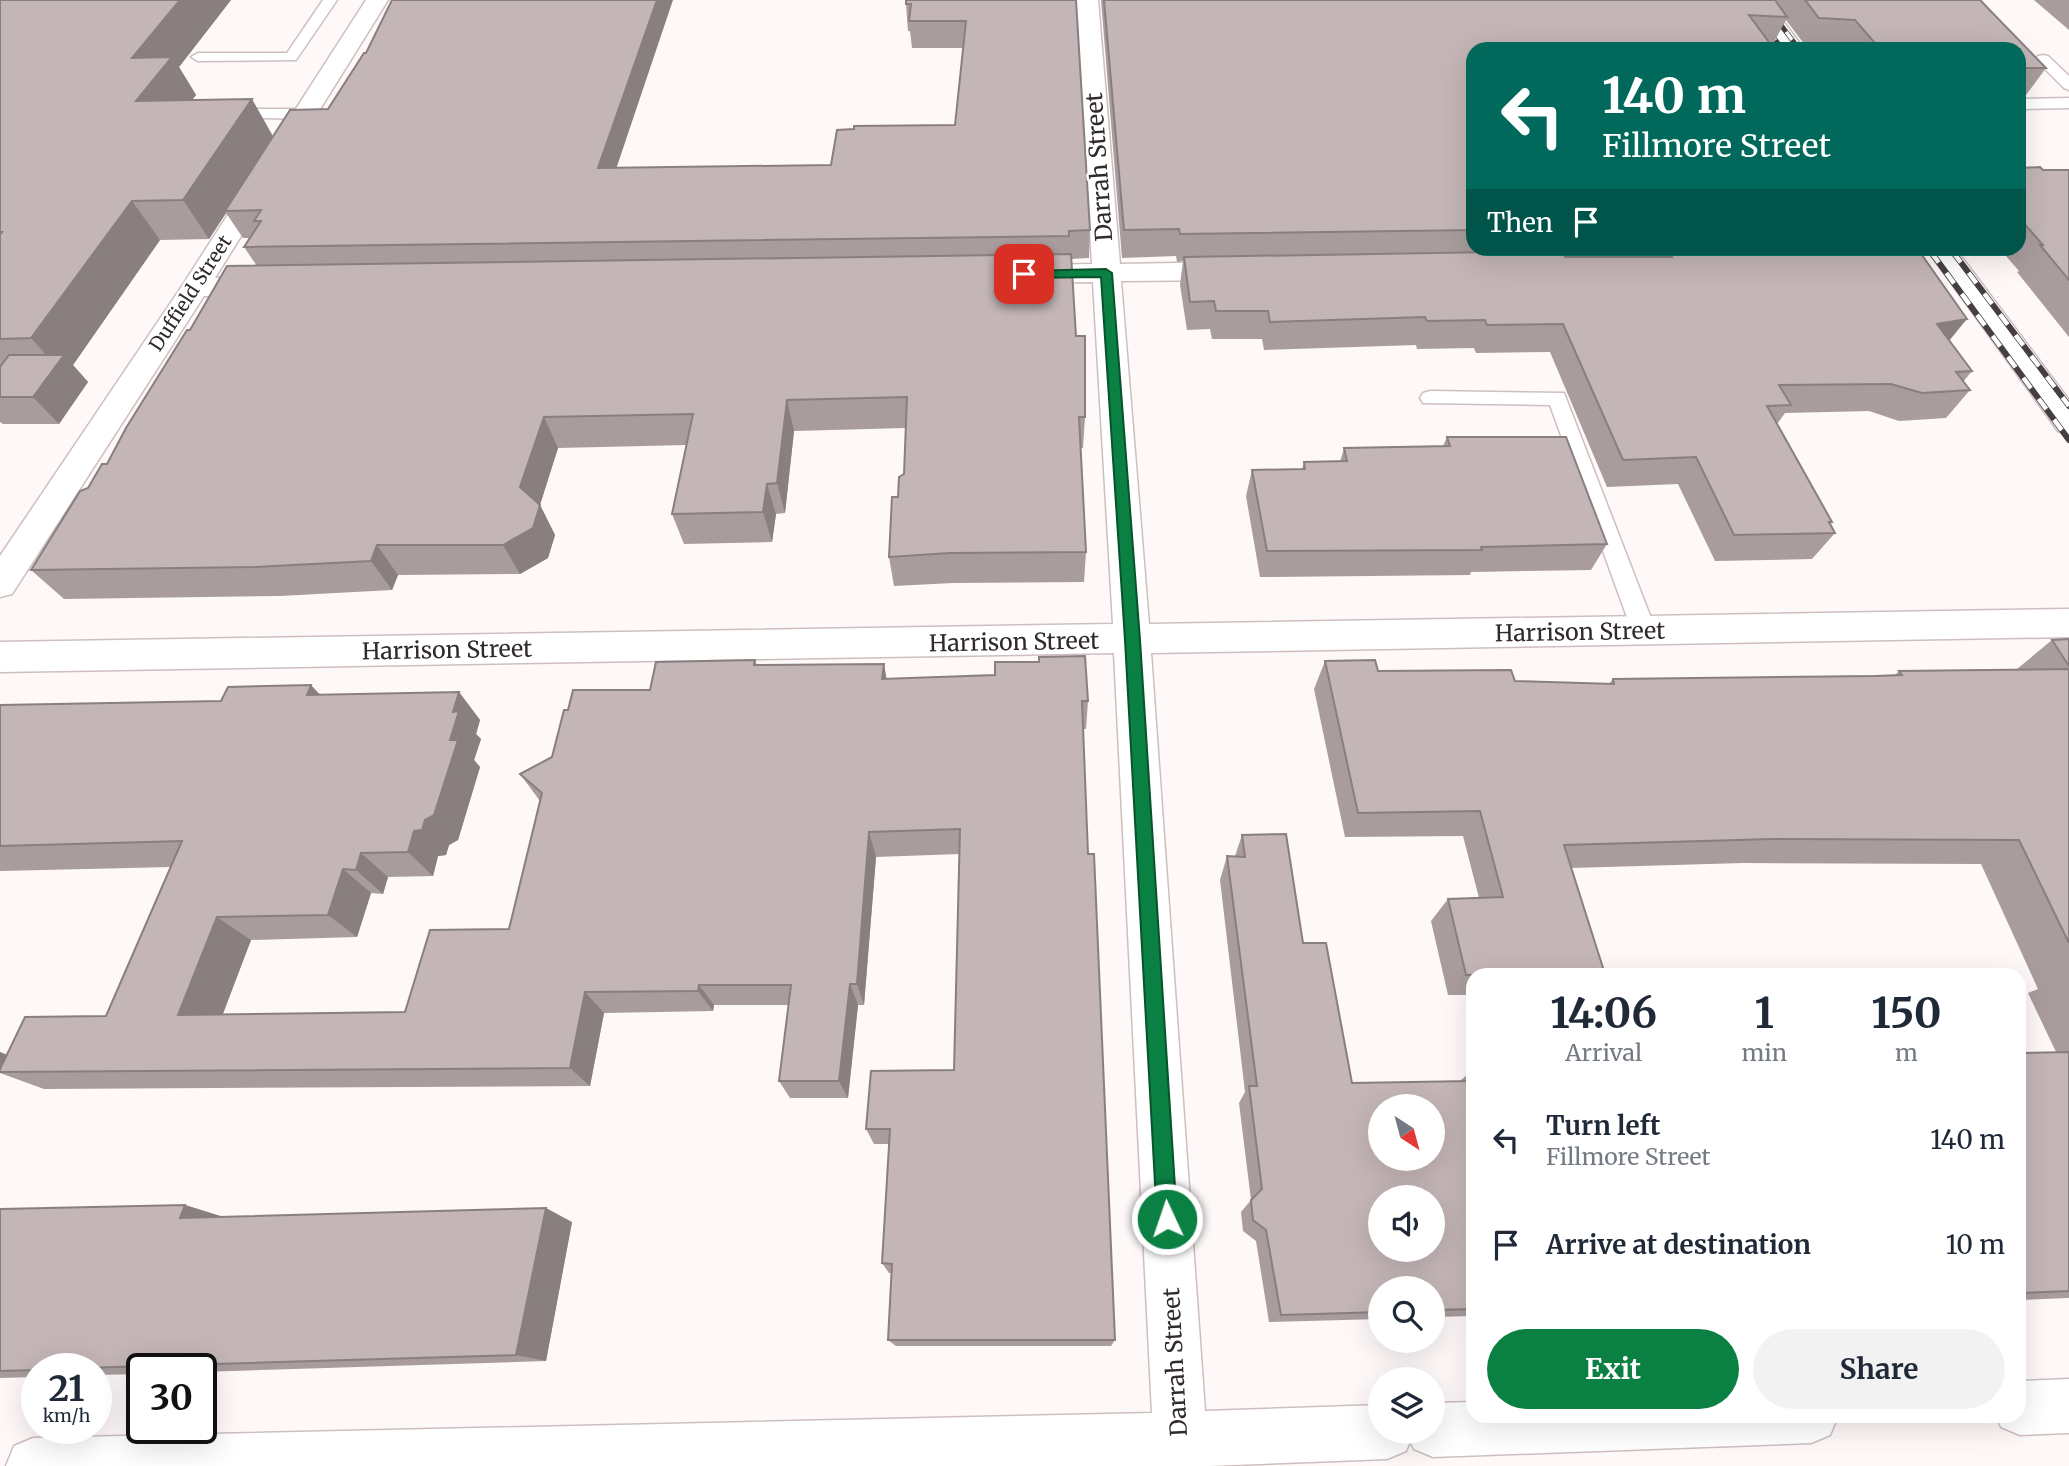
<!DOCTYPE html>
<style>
:root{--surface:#fff;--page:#f2f2f3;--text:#1f2937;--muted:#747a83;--accent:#0b8043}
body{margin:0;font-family:Merriweather,serif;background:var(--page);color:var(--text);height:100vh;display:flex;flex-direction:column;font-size:26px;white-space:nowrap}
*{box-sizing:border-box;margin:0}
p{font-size:23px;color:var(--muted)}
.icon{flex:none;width:38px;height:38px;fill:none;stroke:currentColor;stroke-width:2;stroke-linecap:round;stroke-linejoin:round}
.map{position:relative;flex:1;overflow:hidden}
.panel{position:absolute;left:1466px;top:968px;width:560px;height:455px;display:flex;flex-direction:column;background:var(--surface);border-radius:21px;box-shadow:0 7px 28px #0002}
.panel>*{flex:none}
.top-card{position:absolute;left:1466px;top:42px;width:560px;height:214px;border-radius:21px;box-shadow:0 7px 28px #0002;background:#00695c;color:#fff;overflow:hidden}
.needle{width:46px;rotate:144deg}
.tools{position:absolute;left:1368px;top:1094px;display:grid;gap:14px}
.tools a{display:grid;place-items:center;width:77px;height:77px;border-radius:50%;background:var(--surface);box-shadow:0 7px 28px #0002;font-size:35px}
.speed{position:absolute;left:21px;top:1353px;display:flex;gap:14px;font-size:35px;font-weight:700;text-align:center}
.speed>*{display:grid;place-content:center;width:91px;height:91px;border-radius:50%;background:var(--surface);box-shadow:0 7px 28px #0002;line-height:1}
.speed small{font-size:18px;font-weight:400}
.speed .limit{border:4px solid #111;border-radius:10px;background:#fff;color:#111}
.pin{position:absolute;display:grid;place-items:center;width:60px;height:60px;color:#fff;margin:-30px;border-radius:14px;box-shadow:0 4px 10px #0006}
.me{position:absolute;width:77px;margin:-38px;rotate:357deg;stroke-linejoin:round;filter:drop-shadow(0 0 5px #0008)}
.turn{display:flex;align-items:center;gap:24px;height:147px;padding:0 21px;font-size:32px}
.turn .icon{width:91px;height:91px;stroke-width:2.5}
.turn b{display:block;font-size:49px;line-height:60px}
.then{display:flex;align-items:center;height:66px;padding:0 21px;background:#0003;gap:14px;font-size:26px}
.eta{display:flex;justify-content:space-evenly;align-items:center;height:119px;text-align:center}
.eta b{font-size:42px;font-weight:700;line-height:49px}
.button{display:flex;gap:14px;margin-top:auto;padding:14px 21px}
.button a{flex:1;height:80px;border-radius:42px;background:var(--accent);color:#fff;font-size:28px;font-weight:700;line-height:80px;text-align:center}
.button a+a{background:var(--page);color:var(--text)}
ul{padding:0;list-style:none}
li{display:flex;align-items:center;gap:21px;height:105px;padding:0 21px}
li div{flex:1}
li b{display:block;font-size:26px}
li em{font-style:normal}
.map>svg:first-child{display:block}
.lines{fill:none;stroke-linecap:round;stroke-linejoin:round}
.lane-casing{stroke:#cebfbf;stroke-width:3}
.street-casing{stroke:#cebfbf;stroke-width:3}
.secondary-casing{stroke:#cebfbf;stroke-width:3}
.lane{fill:#fff;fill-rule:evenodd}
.street{fill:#fff;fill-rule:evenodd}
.secondary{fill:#fff;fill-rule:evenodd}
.rail-far1-casing{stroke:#453f3f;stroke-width:5}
.rail-casing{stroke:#453f3f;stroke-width:6}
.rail-far1{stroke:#fff;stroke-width:3.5;stroke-dasharray:10;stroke-linecap:butt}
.rail{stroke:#fff;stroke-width:4.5;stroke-dasharray:13;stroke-linecap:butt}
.wall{fill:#a99c9d}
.shaded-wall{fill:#897f7f}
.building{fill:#c4b5b6;stroke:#897f7f;stroke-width:2;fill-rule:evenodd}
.route{fill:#0b8043;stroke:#07532c;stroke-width:2}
.labels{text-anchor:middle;stroke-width:5;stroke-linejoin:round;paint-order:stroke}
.far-street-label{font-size:19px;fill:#302a2a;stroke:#fff}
.street-label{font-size:23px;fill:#302a2a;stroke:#fff}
</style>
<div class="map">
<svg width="2069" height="1466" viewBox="0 0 2069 1466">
<rect width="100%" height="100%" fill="#fef8f8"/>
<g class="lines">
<g class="lane-casing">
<g id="lane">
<polygon points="323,0 337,0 296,60 198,61 191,57 198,53 287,53"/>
<polygon points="2043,55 2048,56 2069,76 2069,90 2064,88 2038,62 2036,59 2038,56"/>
<polygon points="2069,98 2069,108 2020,109 2020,99"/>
<polygon points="229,109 305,109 313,114 305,119 223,117 221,114"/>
<polygon points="1430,391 1564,393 1656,631 1652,637 1644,640 1636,637 1632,631 1550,405 1423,403 1420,398 1423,393"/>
</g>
</g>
<g class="street-casing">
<g id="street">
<polygon points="366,0 388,0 215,278 268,277 278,280 282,286 278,292 268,295 204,296 12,594 0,597 0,556 182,286"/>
<polygon points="1076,0 1098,0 1120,264 1234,262 1244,265 1248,271 1244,277 1234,280 1121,281 1149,624 2069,609 2069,637 1151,653 1205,1411 1381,1405 1381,1432 1433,1432 1433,1403 1474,1402 1474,1416 1838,1416 1830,1435 1811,1443 1433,1457 1414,1449 1410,1441 1406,1451 1387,1459 1209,1466 6,1466 14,1446 33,1438 1152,1413 1114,653 0,672 0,642 1113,624 1093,282 1021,283 1011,280 1007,274 1011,268 1021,265 1092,264"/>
<polygon points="2069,1379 2069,1433 2020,1435 2001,1427 1996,1416 2020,1416 2020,1381"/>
</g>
</g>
<g class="secondary-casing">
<g id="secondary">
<polygon points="1745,0 1767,0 1804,49 1780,49"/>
<polygon points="1926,248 1955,248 2069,400 2069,434 2058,431"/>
</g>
</g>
<use href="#lane" class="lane"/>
<use href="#street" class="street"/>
<use href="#secondary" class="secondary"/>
<g class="rail-far1-casing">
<g id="rail-far1">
<polyline points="1746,0 1782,49"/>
<polyline points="1762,0 1799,49"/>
<polyline points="1928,248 1932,254"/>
<polyline points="1950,248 1954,254"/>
</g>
</g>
<g class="rail-casing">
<g id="rail">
<polyline points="1931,252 2069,440"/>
<polyline points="1953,252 2069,406"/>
</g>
</g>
<use href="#rail-far1" class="rail-far1"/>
<use href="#rail" class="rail"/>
</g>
<g class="wall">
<polygon points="0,0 231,0 179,67 196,95 192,100 273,136 617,168 831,165 955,125 963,48 912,48 910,31 908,31 906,4 1076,0 1090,230 1089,258 1071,259 1076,336 1085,417 1083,448 1081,448 1086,552 1084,582 953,583 894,586 889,557 898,497 904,474 906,428 794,431 785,513 776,514 772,542 684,544 672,514 686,445 558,448 540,505 555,535 548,558 520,574 398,575 392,590 280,596 64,599 31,570 88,488 107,464 190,330 257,266 244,247 250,238 243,238 226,213 209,239 160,240 73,365 88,382 59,424 3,424 0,422"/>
<polygon points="1101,0 1980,0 2046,68 2026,95 2020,95 2020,49 1842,49 1840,47 1805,45 1786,20 1773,44 1474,49 1474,248 1543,248 1542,252 1565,257 1665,257 1666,254 1641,255 1638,248 1917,248 1949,341 1972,371 1963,382 1970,390 1946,418 1899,421 1869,411 1785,413 1777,424 1832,522 1830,525 1835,533 1812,559 1715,561 1678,484 1607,487 1550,352 1476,353 1474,348 1417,349 1416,345 1264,350 1262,339 1212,339 1210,329 1187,330 1180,285 1183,261 1177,262 1176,256 1122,258"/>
<polygon points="2034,0 2069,0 2069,30"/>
<polygon points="2020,168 2043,170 2069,170 2069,337 2017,272 2019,271 1999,248 2020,248"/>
<polygon points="1447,437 1607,544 1591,570 1471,572 1470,575 1260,577 1246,496 1252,470 1302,469 1304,462 1340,462 1344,448 1443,446"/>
<polygon points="2069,639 2069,1298 2020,1300 2020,1053 2056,1052 2028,993 2038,989 1981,864 1743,863 1571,868 1604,971 1600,975 1474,975 1474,995 1448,995 1431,921 1448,899 1479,898 1463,836 1345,837 1314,689 1325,661 1378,671 1515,681 1609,684 1613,679 1895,675 1899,671 2017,669 2052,640"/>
<polygon points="755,660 757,665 884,664 886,679 1088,701 1086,729 1083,729 1088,854 1115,1340 1111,1346 896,1346 888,1340 892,1273 889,1273 882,1263 889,1144 874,1144 866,1129 954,1070 959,854 876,857 864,1005 858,1005 848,1098 790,1098 779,1081 789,1005 714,1005 713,1011 604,1013 590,1086 44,1089 0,1073 0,1052 7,1055 106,1016 171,867 0,871 0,705 221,701 320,695 459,692 480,720 476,734 481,739 474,760 480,767 458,840 449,845 446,855 438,856 433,876 388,877 383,894 371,893 357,937 251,940 222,1015 405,1012 509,929 540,801 520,774 552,757 568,710 650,690"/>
<polygon points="1242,835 1303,943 1352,1083 1460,1081 1469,1073 1474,1073 1474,1316 1433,1317 1433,1288 1381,1288 1381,1319 1269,1322 1256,1241 1243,1231 1241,1212 1251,1200 1239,1103 1245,1092 1220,880 1227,856 1235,856"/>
<polygon points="185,1205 223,1217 572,1222 546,1361 201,1372 201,1368 142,1368 142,1374 96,1375 96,1368 37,1368 37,1377 0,1378 0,1209"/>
</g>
<g class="shaded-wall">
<polygon points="180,0 231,0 179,67 196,95 162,139 136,101 132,58"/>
<polygon points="657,0 673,0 607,196 598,168"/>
<polygon points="252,99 274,138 225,211 226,213 209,239 183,200"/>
<polygon points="132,201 160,240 73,365 88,382 59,424 33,397 56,366 31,338"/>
<polygon points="1967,319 1944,347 1937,324"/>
<polygon points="787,400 794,431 785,513 777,483"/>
<polygon points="544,417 558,448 536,517 520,487"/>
<polygon points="767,484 776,514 772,542 763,512"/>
<polygon points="540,505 555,535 548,558 520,574 503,545"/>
<polygon points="377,545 398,575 392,590 371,561"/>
<polygon points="884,664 889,693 882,679"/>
<polygon points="311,685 337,713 307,695"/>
<polygon points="459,692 480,720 476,734 481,739 474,760 480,767 458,840 449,845 446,855 438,856 433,876 408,852 414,831 450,740 453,712"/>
<polygon points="869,832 876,857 864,1005 857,984"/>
<polygon points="361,853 388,877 383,894 356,870"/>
<polygon points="343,869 371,893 357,937 328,915"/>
<polygon points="217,917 251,940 215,1035 178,1015"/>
<polygon points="850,984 858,1005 848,1098 839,1081"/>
<polygon points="699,985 714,1005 713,1011 698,991"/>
<polygon points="585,992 604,1013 590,1086 570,1068"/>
<polygon points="0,1052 7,1055 0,1069"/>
<polygon points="185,1205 230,1219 180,1218"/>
<polygon points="546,1208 572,1222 546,1361 516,1355"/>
</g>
<g class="building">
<polygon points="0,0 180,0 132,58 172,57 136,101 252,99 183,200 132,201 31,338 0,339 0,235 2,232 0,232"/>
<polygon points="392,0 657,0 598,168 831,165 837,130 854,129 854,126 955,125 966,21 909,21 911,4 906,4 906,0 1076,0 1090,230 1069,231 1069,236 244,247 261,221 254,221 261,210 225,211 290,110 328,109 364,53 366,53"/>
<polygon points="1104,0 1775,0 1787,17 1749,15 1774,49 1474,49 1474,230 1180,234 1179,229 1124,230"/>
<polygon points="1805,0 1980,0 2046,68 2020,68 2020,49 1880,49 1855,20 1819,18"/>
<polygon points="2040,167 2043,170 2069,170 2069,280 2040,245 2043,245 2020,219 2020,168"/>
<polygon points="1767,248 1917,248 1967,319 1937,324 1972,371 1956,372 1970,390 1922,393 1891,384 1779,385 1791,405 1767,406 1832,522 1829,522 1835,533 1734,535 1696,457 1623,460 1563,324 1487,325 1485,320 1427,321 1425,317 1270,322 1268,311 1216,311 1214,301 1190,302 1184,257 1562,251 1565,257 1672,257 1668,250"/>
<polygon points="1071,254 1076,336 1085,336 1085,417 1079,417 1086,552 950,553 889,557 892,497 898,497 899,477 904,474 907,397 787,400 777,483 767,484 763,512 672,514 693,414 544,417 520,487 540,505 533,528 503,545 377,545 371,561 255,567 31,570 80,491 88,488 102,464 107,464 126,428 187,330 190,330 227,266"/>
<polygon points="9,355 64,355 33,397 0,397 0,367"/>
<polygon points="1447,437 1566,437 1607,544 1481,547 1482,550 1267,551 1252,470 1305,469 1304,462 1347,461 1344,448 1450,446"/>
<polygon points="2069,639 2069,666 2052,640"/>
<polygon points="1085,656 1088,701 1082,701 1088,854 1094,854 1115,1340 888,1340 892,1264 882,1263 890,1129 866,1129 871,1071 954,1070 960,829 869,832 857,984 850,984 839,1081 779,1081 791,985 699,985 698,991 585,992 570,1068 0,1072 0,1069 25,1017 106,1016 182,841 0,846 0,705 221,701 228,687 311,685 307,695 459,692 453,712 459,711 450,740 458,740 434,815 425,820 422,830 414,831 408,852 361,853 356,870 343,869 328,915 217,917 178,1015 405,1012 430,930 509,929 542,793 520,774 552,757 564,710 568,710 573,690 650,690 656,662 755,660 754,665 884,664 882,679 995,675 995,662 1039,662 1039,657"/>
<polygon points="1375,660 1378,671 1511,670 1515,681 1614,684 1613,679 1876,676 1902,675 1899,671 2069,669 2069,943 2019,840 1772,839 1564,845 1604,971 1466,975 1448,899 1503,897 1480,811 1358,813 1325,661"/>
<path d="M 1286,834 L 1303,943 L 1326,943 L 1352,1083 L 1470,1081 L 1469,1073 L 1474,1073 L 1474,1309 L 1433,1310 L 1433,1288 L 1381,1288 L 1381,1312 L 1281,1315 L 1266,1230 L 1253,1220 L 1251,1200 L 1262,1189 L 1249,1086 L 1257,1086 L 1227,856 L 1245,857 L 1242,835 ZM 1381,1106 L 1433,1106 L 1433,1158 L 1381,1158 ZM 1381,1197 L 1433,1197 L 1433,1250 L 1381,1250 Z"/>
<polygon points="2069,1052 2069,1291 2020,1293 2020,1053"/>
<polygon points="185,1205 180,1218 546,1208 516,1355 83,1368 37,1368 37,1370 0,1371 0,1209"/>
</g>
<polygon class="route" points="1106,269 1112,273 1140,640 1177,1219 1174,1226 1167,1229 1160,1226 1157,1219 1125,640 1101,277 1024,278 1018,274 1024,271"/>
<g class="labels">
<g class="far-street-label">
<text transform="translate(190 293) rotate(-57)" y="7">Duffield Street</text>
</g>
<g class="street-label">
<text transform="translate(1099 167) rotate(-94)" y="8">Darrah Street</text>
<text transform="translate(1580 632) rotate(-1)" y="8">Harrison Street</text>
<text transform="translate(1014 642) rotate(-1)" y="8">Harrison Street</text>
<text transform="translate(447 650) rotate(-1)" y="8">Harrison Street</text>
<text transform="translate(1175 1362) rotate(-93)" y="8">Darrah Street</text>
</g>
</g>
</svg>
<div class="tools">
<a><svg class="needle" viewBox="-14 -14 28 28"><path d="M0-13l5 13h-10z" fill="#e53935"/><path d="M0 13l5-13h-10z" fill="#747a83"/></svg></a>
<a><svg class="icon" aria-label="sound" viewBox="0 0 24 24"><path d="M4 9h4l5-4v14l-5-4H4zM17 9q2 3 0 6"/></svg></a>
<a><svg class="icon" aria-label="search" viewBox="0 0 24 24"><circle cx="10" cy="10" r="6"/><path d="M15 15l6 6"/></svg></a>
<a><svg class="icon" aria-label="layers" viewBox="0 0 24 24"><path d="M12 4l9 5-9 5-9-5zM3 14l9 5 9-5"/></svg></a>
</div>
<div class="speed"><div>21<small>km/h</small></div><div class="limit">30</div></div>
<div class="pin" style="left:1024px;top:274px;background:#d93025"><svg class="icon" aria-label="arrive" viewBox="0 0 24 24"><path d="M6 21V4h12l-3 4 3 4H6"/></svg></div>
<svg class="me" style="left:1167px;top:1219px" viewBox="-20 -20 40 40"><circle r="17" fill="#0b8043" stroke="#fff" stroke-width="3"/><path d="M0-11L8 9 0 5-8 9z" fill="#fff"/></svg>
<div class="top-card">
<div class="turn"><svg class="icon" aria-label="left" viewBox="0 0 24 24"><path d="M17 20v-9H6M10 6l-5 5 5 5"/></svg><div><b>140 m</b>Fillmore Street</div></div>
<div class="then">Then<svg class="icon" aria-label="arrive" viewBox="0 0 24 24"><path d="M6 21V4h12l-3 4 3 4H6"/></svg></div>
</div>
<section class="panel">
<div class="eta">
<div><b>14:06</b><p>Arrival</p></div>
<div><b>1</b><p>min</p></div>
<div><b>150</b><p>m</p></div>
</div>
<ul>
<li><svg class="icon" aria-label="left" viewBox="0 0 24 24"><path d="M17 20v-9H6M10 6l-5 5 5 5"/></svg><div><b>Turn left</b><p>Fillmore Street</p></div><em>140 m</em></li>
<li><svg class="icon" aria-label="arrive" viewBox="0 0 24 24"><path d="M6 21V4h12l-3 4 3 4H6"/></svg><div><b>Arrive at destination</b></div><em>10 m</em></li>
</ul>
<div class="button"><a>Exit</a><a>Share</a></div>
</section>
</div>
